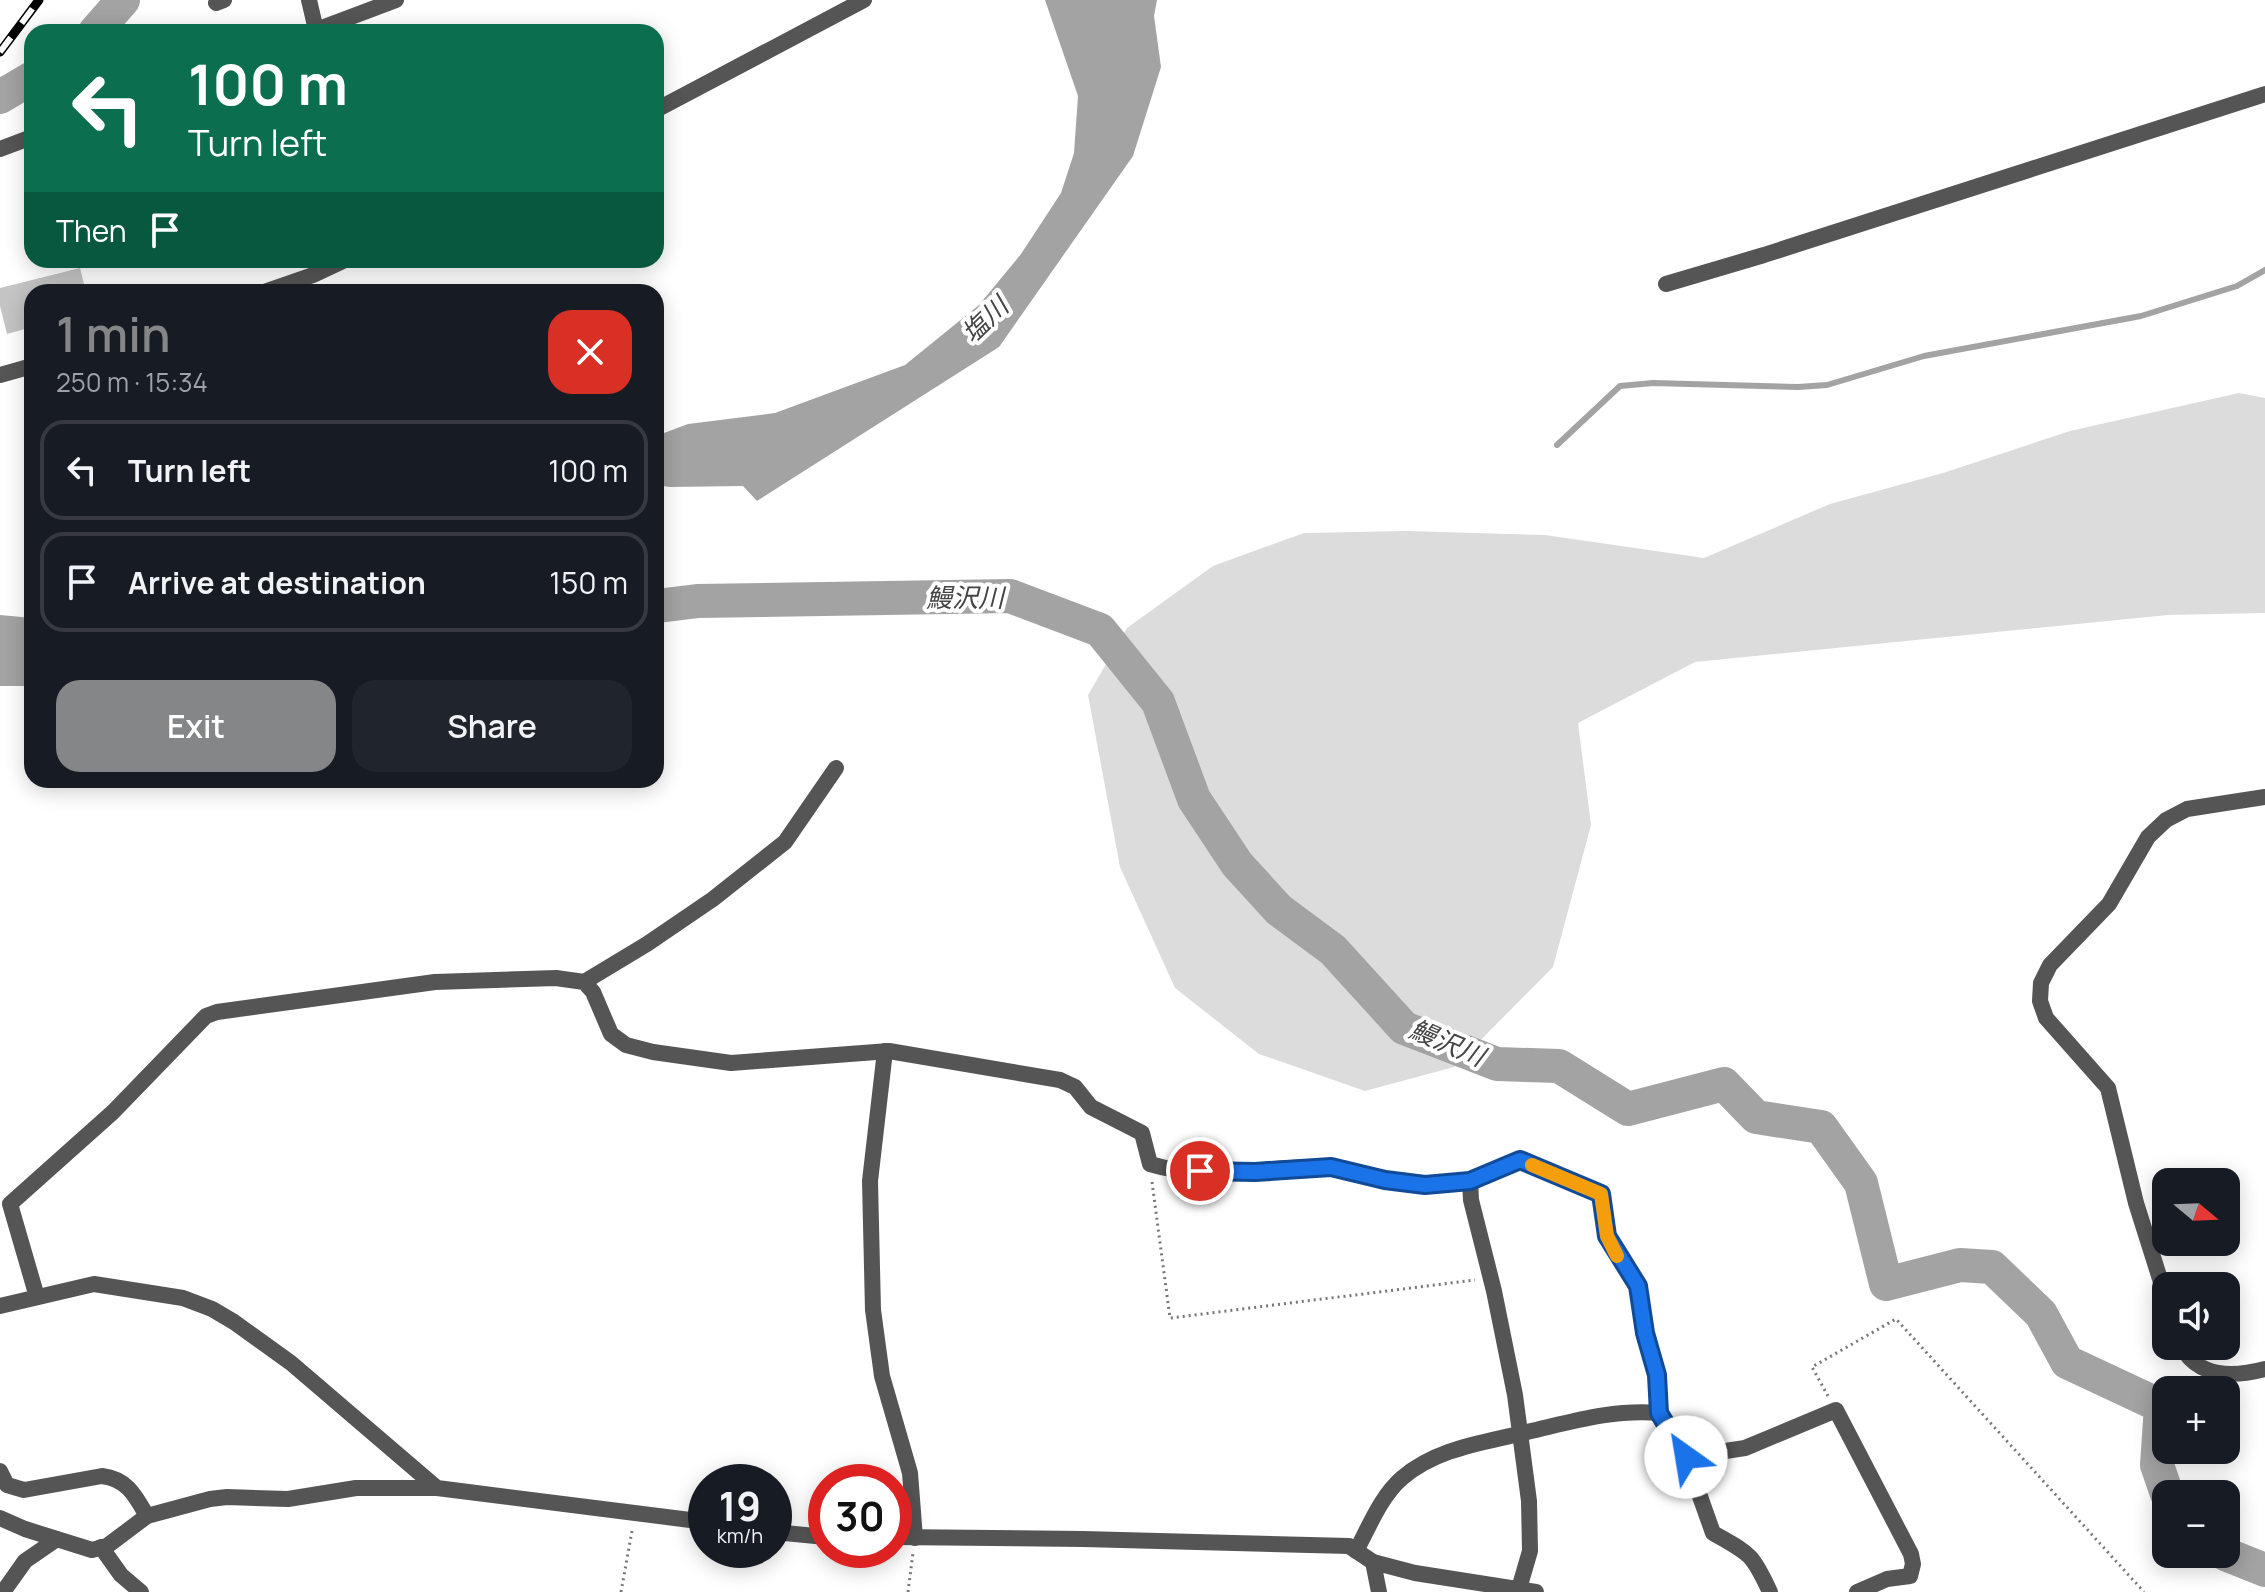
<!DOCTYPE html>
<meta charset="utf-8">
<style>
:root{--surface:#171b24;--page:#20242c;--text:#f1f3f6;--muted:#9ea1a6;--line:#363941;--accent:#858687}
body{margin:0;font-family:Manrope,"Noto Sans JP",sans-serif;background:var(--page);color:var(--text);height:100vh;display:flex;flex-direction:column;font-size:30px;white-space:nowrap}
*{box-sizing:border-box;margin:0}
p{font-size:26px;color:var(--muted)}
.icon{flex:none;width:44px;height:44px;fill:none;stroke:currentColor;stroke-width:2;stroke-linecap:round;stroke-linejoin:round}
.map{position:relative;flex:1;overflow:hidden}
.details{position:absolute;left:24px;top:284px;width:640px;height:504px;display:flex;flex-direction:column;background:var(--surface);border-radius:24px;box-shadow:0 4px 20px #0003}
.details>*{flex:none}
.banner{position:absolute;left:24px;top:24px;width:640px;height:244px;border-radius:24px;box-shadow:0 4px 20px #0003;background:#0b6e4f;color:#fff;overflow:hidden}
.needle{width:52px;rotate:109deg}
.tools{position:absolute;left:2152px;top:1168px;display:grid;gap:16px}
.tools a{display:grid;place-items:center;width:88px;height:88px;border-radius:16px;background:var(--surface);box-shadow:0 4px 20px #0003;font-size:40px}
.speed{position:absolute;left:688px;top:1464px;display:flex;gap:16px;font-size:40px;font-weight:700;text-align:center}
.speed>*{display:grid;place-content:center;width:104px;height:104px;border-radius:50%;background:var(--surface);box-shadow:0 4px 20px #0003;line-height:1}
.speed small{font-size:20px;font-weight:400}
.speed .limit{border:12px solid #d22;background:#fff;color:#111}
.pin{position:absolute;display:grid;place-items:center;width:68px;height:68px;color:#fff;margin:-34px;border:4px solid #fff;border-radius:50%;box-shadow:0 2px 8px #0007}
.me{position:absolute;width:88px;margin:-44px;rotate:328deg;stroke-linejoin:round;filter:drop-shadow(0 0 6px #0008)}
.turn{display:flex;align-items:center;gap:28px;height:168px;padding:0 32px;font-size:36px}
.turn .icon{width:104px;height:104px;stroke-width:2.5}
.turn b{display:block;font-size:56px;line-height:68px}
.then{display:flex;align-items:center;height:76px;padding:0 32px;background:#0003;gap:16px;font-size:30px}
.round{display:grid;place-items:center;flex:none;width:84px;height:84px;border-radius:24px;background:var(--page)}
.summary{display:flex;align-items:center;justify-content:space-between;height:136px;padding:0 32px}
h1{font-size:48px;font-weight:600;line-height:60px;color:var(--accent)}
.primary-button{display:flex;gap:16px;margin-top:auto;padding:16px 32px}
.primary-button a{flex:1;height:92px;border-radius:24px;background:var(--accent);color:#fff;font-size:32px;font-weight:600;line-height:92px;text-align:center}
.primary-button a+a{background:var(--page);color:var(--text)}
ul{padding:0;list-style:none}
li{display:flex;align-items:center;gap:24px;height:100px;margin:0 16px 12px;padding:0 16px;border:4px solid var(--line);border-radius:24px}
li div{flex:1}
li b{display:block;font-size:30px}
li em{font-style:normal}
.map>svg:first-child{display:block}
.green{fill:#dcdcdc}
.water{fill:#a3a3a3}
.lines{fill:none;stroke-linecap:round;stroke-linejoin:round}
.stream{stroke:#a3a3a3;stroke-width:6}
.river{stroke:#a3a3a3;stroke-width:34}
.building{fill:#c4c4c4}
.path{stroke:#777;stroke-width:3;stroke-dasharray:2 4;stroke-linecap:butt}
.street{stroke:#555;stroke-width:16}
.rail-casing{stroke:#000;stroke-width:9}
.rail{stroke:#fff;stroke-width:6;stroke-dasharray:18;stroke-linecap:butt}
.route-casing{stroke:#114b97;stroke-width:20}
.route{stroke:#1a73e8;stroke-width:14}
.slow{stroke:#f59e0b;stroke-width:14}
.labels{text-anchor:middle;stroke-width:8;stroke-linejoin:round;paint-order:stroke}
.water-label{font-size:26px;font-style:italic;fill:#444;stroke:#fff}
</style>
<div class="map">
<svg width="2265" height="1592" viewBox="0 0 2265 1592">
<rect width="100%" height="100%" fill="#fff"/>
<polygon class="green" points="2239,393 2265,398 2265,613 2168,615 1695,662 1578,723 1591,825 1553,967 1454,1067 1365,1091 1259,1054 1175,988 1120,867 1088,695 1127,628 1213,566 1304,533 1407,531 1545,535 1704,558 1830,504 1943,473 2070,431"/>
<g class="water">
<polygon points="1045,0 1157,0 1154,16 1161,67 1133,156 999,347 757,501 743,486 670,487 656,485 656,436 688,424 775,413 905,365 979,305 1021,254 1061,193 1074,153 1078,96"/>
<polygon points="0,615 32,618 32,686 0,686"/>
</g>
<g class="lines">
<polyline class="stream" points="1557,445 1620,386 1653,383 1798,387 1827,385 1924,356 2141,316 2237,286 2265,270"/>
<g class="river">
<polyline points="95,32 123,0"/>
<polyline points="0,97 32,78"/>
<polyline points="656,606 697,601 1010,596 1100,630 1158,702 1194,799 1237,864 1279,910 1333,950 1404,1028 1497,1064 1559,1066 1628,1109 1724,1084 1756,1117 1821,1127 1861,1183 1886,1284 1960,1265 1992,1267 2041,1314 2067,1362 2161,1406 2157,1465 2167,1494"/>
<polyline points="2225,1554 2265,1570"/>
</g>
</g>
<polygon class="building" points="80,268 86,292 32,292 32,327 7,334 0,306 0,288"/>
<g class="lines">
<g class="path">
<polyline points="1152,1182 1170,1318 1475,1280"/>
<polyline points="1828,1396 1812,1367 1896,1319 2144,1592"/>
<polyline points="621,1592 632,1531"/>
<polyline points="908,1592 913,1553"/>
</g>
<g class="street">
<polyline points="309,0 316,30"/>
<polyline points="216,3 224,0"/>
<polyline points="311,32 396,0"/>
<polyline points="656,110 864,0"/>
<polyline points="0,149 32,137"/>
<polyline points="1666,284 1764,255 2265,94"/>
<polyline points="264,292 313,275 345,260"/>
<polyline points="0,375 32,366"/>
<polyline points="584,982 647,944 713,899 785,842 836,768"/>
<polyline points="885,1051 870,1181 873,1310 882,1376 910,1473 915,1538"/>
<path d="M 37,1297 L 10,1204 L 113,1112 L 206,1016 L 217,1012 L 435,982 L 556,978 L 584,982 L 593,992 L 611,1034 L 626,1045 L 653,1052 L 731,1063 L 889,1051 L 1060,1080 L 1075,1087 L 1091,1107 L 1142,1133 L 1150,1164 C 1208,1182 1269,1165 1329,1167 C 1347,1167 1365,1176 1383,1180 C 1412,1185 1440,1183 1470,1181"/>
<polyline points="2166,1298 2136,1203 2108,1088 2046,1018 2040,1001 2041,983 2050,965 2109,904 2148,837 2166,820 2187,809 2265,797"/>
<polyline points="0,1306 94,1284 183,1298 212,1309 234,1322 291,1363 437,1488 706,1522"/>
<path d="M 2181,1346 C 2199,1379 2234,1377 2265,1369"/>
<polyline points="1686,1457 1745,1448 1836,1410 1911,1554 1913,1564 1910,1576 1887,1579 1857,1592"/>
<path d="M 0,1471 L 7,1485 L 24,1490 L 102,1476 C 127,1479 135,1495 147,1516"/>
<polyline points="0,1518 25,1529 92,1550 107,1546 147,1516 210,1499 227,1497 288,1499 356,1488 437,1488"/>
<polyline points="774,1532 826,1537"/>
<polyline points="894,1537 1083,1539 1349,1546 1373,1562 1415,1573 1536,1592"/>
<polyline points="101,1547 121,1575 141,1592"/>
<path d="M 1356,1551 C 1369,1527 1381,1496 1402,1478 C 1437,1448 1483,1443 1527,1432 C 1571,1422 1613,1409 1659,1413"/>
<polyline points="1373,1562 1379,1592"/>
<polyline points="3,1592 25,1561 57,1539"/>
<path d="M 1518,1592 L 1530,1551 L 1529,1501 L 1515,1395 L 1494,1291 L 1471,1200 L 1470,1181 L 1520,1160 L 1601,1194 L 1607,1236 L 1638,1286 L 1645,1333 L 1657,1375 L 1659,1413 L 1686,1457 L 1713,1533 C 1750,1554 1752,1553 1770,1592"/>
</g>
<g class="rail-casing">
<polyline id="rail" points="0,52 39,0"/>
</g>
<use href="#rail" class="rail"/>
</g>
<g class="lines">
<g class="route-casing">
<polyline id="route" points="1200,1171 1255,1172 1331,1167 1385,1180 1425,1185 1470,1181 1520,1160 1601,1194 1607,1236 1638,1286 1645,1333 1657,1375 1659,1413 1686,1457"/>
</g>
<use href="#route" class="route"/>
<polyline class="slow" points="1532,1165 1601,1194 1607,1236 1617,1256"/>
</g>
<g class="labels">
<g class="water-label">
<text transform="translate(985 320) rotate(-44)" y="9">塩川</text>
<text x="965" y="607">鰻沢川</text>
<text transform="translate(1447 1043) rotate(23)" y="9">鰻沢川</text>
</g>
</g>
</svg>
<div class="tools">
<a><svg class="needle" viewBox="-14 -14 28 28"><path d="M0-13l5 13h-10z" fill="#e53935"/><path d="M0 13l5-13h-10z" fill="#9ea1a6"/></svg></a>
<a><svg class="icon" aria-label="sound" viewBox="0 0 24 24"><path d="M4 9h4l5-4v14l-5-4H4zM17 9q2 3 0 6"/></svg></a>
<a>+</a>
<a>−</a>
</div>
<div class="speed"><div>19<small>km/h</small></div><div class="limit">30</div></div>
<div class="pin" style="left:1200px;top:1171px;background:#d93025"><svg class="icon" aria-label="arrive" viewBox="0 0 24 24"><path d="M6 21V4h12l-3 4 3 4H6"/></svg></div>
<svg class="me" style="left:1686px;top:1457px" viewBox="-20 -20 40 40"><circle r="19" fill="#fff"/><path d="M0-13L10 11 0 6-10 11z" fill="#1a73e8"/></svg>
<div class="banner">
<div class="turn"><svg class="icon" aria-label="left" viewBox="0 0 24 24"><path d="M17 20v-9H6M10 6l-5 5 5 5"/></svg><div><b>100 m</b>Turn left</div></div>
<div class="then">Then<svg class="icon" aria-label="arrive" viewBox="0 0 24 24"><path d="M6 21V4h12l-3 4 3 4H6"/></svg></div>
</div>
<section class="details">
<div class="summary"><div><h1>1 min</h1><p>250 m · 15:34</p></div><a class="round" style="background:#d93025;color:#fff"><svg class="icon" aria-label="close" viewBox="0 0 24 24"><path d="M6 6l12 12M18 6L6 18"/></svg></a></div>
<ul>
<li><svg class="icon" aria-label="left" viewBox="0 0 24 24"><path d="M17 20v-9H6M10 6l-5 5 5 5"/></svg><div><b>Turn left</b></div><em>100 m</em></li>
<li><svg class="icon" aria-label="arrive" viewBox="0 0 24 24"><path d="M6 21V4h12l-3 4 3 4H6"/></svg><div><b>Arrive at destination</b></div><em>150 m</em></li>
</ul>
<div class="primary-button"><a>Exit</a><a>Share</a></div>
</section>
</div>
